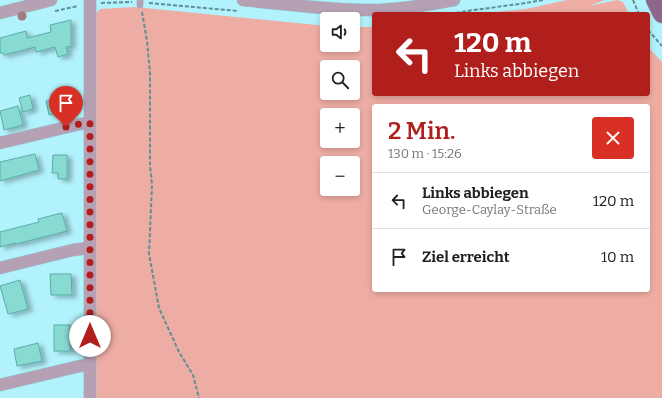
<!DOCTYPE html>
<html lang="de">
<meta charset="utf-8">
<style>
:root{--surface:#fff;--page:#f2f2f2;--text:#222;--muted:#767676;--line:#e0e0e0;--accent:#b01f1c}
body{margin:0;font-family:Bitter,serif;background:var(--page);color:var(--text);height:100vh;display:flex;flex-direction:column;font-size:15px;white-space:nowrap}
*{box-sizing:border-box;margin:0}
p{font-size:13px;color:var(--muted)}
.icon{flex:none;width:22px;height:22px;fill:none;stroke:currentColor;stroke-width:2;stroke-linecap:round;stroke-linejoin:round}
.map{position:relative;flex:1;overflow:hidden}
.side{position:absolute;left:372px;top:104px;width:278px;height:188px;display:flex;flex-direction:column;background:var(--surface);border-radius:4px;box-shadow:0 2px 6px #0003}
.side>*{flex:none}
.banner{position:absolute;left:372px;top:12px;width:278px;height:84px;border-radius:4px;box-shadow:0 2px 6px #0003;background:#b01f1c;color:#fff;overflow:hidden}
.controls{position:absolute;left:320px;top:12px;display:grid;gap:8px}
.controls a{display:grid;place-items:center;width:40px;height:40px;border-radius:4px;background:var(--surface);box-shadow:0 2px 6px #0003;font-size:20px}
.pin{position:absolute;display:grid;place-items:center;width:34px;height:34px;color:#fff;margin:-41px -17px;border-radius:50% 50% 50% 0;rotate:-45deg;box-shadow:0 0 4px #0007}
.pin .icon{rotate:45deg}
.me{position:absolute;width:44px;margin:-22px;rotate:0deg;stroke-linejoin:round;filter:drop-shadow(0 0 3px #0008)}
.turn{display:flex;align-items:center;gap:14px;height:84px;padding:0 16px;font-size:18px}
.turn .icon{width:52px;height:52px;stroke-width:2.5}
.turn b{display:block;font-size:28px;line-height:34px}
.round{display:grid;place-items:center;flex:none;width:42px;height:42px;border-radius:4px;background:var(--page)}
.overview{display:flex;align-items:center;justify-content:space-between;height:68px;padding:0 16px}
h1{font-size:24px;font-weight:600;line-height:30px;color:var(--accent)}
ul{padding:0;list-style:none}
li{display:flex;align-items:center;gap:12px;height:56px;padding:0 16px;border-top:1px solid var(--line)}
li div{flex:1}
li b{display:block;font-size:15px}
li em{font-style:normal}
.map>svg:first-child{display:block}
.green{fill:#eeada4;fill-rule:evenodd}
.building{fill:#88dbd3;stroke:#5aada6;filter:url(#shadow)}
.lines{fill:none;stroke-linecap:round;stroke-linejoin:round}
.service-casing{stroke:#92ccd5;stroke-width:7}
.minor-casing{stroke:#92ccd5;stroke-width:13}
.primary-casing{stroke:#92ccd5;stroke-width:19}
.path{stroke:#5f8f96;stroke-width:2;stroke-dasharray:4 2;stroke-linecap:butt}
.service{stroke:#b6a1b4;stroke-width:6}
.minor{stroke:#b6a1b4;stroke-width:12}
.primary{stroke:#8c678b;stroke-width:18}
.tree{fill:#a27b7e}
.route{stroke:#b01f1c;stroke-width:7;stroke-dasharray:0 12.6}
</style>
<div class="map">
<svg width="662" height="398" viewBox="0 0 662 398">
<defs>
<filter id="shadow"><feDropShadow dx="4.5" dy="2.5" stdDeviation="2" flood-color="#0004"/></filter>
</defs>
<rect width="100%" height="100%" fill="#b2f2fc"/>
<g class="green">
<polygon points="567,0 605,0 589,6 617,0 623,2 629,14 474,14 526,9"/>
<path d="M 135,7 L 327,26 L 327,45 L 353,45 L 353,27 L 374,27 L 374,94 L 648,94 L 648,47 L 662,62 L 662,398 L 94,398 L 95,14 L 100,9 ZM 327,67 L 353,67 L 353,93 L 327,93 ZM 374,106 L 648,106 L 648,290 L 374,290 ZM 327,115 L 353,115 L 353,141 L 327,141 ZM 327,163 L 353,163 L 353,189 L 327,189 Z"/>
</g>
<g class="building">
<polygon points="71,20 71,46 66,47 68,54 58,57 55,47 36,52 35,47 4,55 3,53 0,53 0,38 26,31 27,38 51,32 50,25"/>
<polygon points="30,95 33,109 23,112 19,98"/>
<polygon points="57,95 71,95 71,109 49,115 46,101 57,99"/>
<polygon points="18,106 23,125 4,130 0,111"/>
<polygon points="35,154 39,170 0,181 0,162"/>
<polygon points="53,155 67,155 67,179 58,179 58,173 52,173"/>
<polygon points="62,213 67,231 16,244 15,243 0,247 0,232 39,222 38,219"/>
<polygon points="50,274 71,274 72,295 51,295"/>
<polygon points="20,280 28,309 8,314 0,286"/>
<rect x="54" y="325" width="16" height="26"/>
<polygon points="38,343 42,361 17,366 14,349"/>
</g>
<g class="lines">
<g class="service-casing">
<polyline id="service" points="140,5 140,0"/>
</g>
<g class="minor-casing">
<g id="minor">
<path d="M 243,0 C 285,4 327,10 369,10 C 398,10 426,5 454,0"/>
<polyline points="0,13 51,0"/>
<polyline points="0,143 80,124 90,123"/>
<polyline points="0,268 73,250 89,248"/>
<polyline points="0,385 80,366 90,365"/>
<polyline points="90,398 90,0"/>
</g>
</g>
<g class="primary-casing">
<polyline id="primary" points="655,0 662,14"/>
</g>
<g class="path">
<polyline points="633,0 639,14"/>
<polyline points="101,3 132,2"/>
<polyline points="149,3 238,11"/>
<polyline points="55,11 78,6"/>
<polyline points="142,12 147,41 150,73 150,165 152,185 149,254 159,308 179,352 193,375 199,398"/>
<path d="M 450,14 C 481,8 512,6 543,0"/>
<polyline points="648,30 662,46"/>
</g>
<use href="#service" class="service"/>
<use href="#minor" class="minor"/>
<use href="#primary" class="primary"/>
</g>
<circle class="tree" cx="22" cy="16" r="4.5"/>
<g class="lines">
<polyline class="route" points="66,127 80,124 90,123 90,336"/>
</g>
</svg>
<div class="controls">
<a><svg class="icon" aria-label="sound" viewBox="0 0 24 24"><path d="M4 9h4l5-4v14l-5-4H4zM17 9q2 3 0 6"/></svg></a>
<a><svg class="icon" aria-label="search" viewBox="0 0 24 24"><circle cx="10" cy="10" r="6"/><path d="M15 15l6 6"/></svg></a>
<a>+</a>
<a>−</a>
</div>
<div class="pin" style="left:66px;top:127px;background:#d93025"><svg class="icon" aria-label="arrive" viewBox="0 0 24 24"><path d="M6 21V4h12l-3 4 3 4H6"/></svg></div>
<svg class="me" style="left:90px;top:336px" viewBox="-20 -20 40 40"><circle r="19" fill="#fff"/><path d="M0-13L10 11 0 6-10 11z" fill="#b01f1c"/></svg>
<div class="banner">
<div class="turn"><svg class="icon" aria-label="left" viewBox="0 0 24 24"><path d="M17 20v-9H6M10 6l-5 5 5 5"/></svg><div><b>120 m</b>Links abbiegen</div></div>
</div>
<section class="side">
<div class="overview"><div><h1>2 Min.</h1><p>130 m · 15:26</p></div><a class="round" style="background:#d93025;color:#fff"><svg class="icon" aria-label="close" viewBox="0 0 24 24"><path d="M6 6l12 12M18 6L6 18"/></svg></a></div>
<ul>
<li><svg class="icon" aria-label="left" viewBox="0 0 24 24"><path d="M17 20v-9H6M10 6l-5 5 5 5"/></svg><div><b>Links abbiegen</b><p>George-Caylay-Straße</p></div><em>120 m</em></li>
<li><svg class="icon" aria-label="arrive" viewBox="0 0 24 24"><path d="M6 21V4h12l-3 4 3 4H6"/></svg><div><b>Ziel erreicht</b></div><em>10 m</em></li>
</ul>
</section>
</div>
